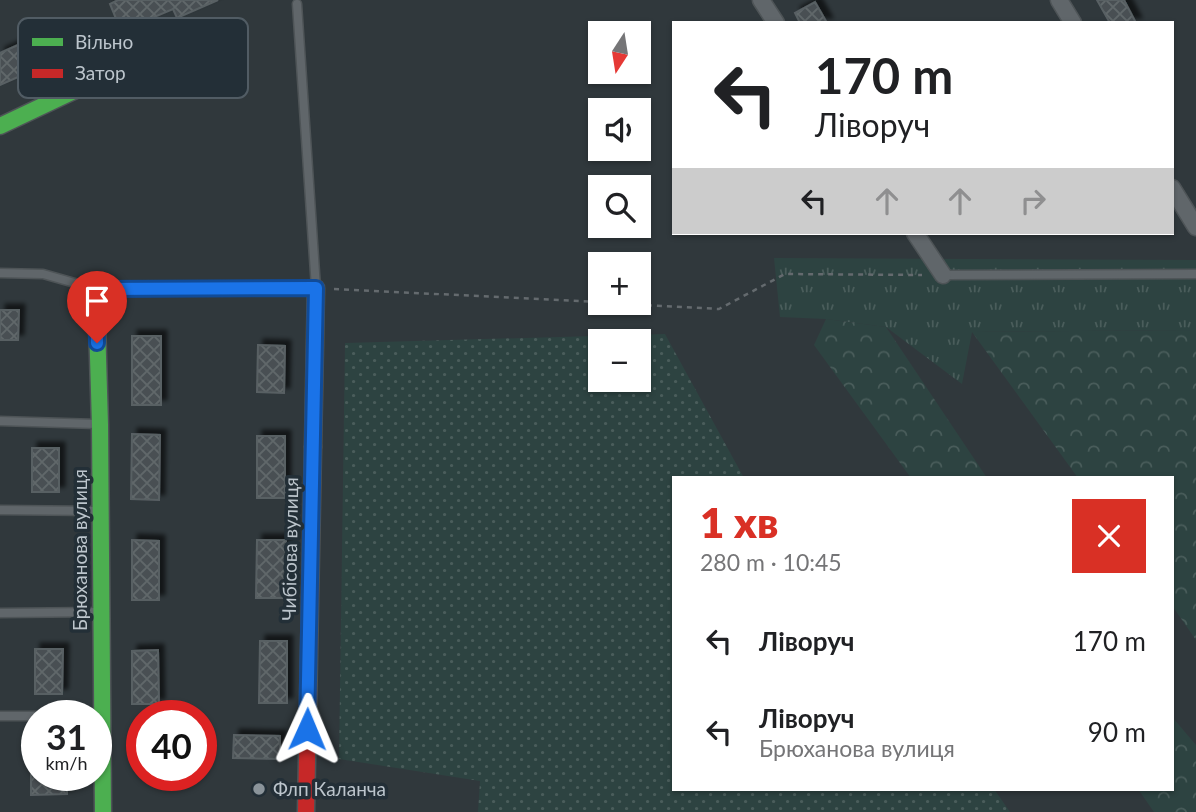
<!DOCTYPE html>
<html lang="uk">
<meta charset="utf-8">
<style>
:root{--surface:#fff;--page:#f2f2f2;--text:#202124;--muted:#757577;--accent:#d93025}
body{margin:0;font-family:Lato,sans-serif;background:var(--page);color:var(--text);height:100vh;display:flex;flex-direction:column;font-size:26px;white-space:nowrap}
*{box-sizing:border-box;margin:0}
p{font-size:23px;color:var(--muted)}
.icon{flex:none;width:38px;height:38px;fill:none;stroke:currentColor;stroke-width:2;stroke-linecap:round;stroke-linejoin:round}
.map{position:relative;flex:1;overflow:hidden}
.side{position:absolute;left:672px;top:476px;width:502px;height:315px;display:flex;flex-direction:column;background:var(--surface);border-radius:0px;box-shadow:0 2px 5px #0004}
.side>*{flex:none}
.top-card{position:absolute;left:672px;top:21px;width:502px;height:214px;border-radius:0px;box-shadow:0 2px 5px #0004;background:#fff;color:var(--text);overflow:hidden}
.needle{width:46px;rotate:192deg}
.controls{position:absolute;left:588px;top:21px;display:grid;gap:14px}
.controls a{display:grid;place-items:center;width:63px;height:63px;border-radius:0px;background:var(--surface);box-shadow:0 2px 5px #0004;font-size:35px}
.speed{position:absolute;left:21px;top:700px;display:flex;gap:14px;font-size:35px;font-weight:700;text-align:center}
.speed>*{display:grid;place-content:center;width:91px;height:91px;border-radius:50%;background:var(--surface);box-shadow:0 2px 5px #0004;line-height:1}
.speed small{font-size:18px;font-weight:400}
.speed .limit{border:10px solid #d22;background:#fff;color:#111}
.pin{position:absolute;display:grid;place-items:center;width:60px;height:60px;color:#fff;margin:-72px -30px;border-radius:50% 50% 50% 0;rotate:-45deg;box-shadow:0 0 7px #0007}
.pin .icon{rotate:45deg}
.me{position:absolute;width:77px;margin:-38px;rotate:1deg;stroke-linejoin:round;filter:drop-shadow(0 0 5px #0008)}
.turn{display:flex;align-items:center;gap:24px;height:147px;padding:0 28px;font-size:32px}
.turn .icon{width:91px;height:91px;stroke-width:2.5}
.turn b{display:block;font-size:49px;line-height:60px}
.lanes{display:flex;align-items:center;height:66px;padding:0 28px;background:#0003;justify-content:center;gap:35px;direction:ltr}
.lanes .off{opacity:.35}
.round{display:grid;place-items:center;flex:none;width:74px;height:74px;border-radius:0px;background:var(--page)}
.overview{display:flex;align-items:center;justify-content:space-between;height:119px;padding:0 28px}
h1{font-size:42px;font-weight:800;line-height:52px;color:var(--accent)}
ul{padding:0;list-style:none}
li{display:flex;align-items:center;gap:21px;height:91px;padding:0 28px}
li div{flex:1}
li b{display:block;font-size:26px}
li em{font-style:normal}
.map>svg:first-child{display:block}
.grass{fill:url(#grass-tufts)}
.forest{fill:url(#forest-crowns)}
.park{fill:url(#park-dots);fill-rule:evenodd}
.building{fill:url(#building-cross-hatch);stroke:#596064;stroke-width:2;filter:url(#shadow)}
.lines{fill:none;stroke-linecap:round;stroke-linejoin:round}
.lane-casing{stroke:#4e5457;stroke-width:11}
.street-casing{stroke:#4e5457;stroke-width:19}
.fast-casing{stroke:#4e5457;stroke-width:19}
.jam-casing{stroke:#4e5457;stroke-width:19}
.path{stroke:#646a6e;stroke-width:2.5;stroke-dasharray:5 5;stroke-linecap:butt}
.lane{stroke:#60666a;stroke-width:8}
.street{stroke:#60666a;stroke-width:16}
.fast{stroke:#4caf50;stroke-width:16}
.jam{stroke:#c62828;stroke-width:16}
.route-casing{stroke:#114b97;stroke-width:18}
.route{stroke:#1a73e8;stroke-width:12}
.poi-dot{fill:#8b949a;stroke:#232f37;stroke-width:2.5}
.labels{text-anchor:middle;stroke-width:7;stroke-linejoin:round;paint-order:stroke}
.street-label{font-size:19px;fill:#bcc5cc;stroke:#232f37}
.poi-label{font-size:19px;fill:#bcc5cc;stroke:#232f37;text-anchor:start}
.key{fill:#232f37;stroke:#515c64;stroke-width:2}
.key-label{font-size:19px;fill:#bcc5cc}
</style>
<div class="map">
<svg width="1196" height="812" viewBox="0 0 1196 812">
<defs>
<pattern id="grass-tufts" width="24" height="20" patternUnits="userSpaceOnUse" patternTransform="scale(1.75)"><rect width="24" height="20" fill="#2d4341"/><path d="M3 7l-1-3M5 7V3M7 7l1-3M15 17l-1-3M17 17v-4M19 17l1-3" fill="none" stroke="#4a5d5b"/></pattern>
<pattern id="forest-crowns" width="20" height="18" patternUnits="userSpaceOnUse" patternTransform="scale(1.75)"><rect width="20" height="18" fill="#2d4341"/><path d="M2 6a3 3 0 1 1 6 0M12 15a3 3 0 1 1 6 0" fill="none" stroke="#4a5d5b"/></pattern>
<pattern id="park-dots" width="8" height="8" patternUnits="userSpaceOnUse" patternTransform="scale(1.75)"><rect width="8" height="8" fill="#2d4341"/><path d="M2 2h.1M6 6h.1" fill="none" stroke="#4a5d5b" stroke-width="1.8" stroke-linecap="round"/></pattern>
<pattern id="building-cross-hatch" width="8" height="8" patternUnits="userSpaceOnUse" patternTransform="scale(1.75)"><rect width="8" height="8" fill="#495053"/><path d="M0 0l8 8M0 8l8-8" fill="none" stroke="#61686b"/></pattern>
<filter id="shadow"><feDropShadow dx="5.5" dy="-5.5" stdDeviation="2" flood-color="#0009"/></filter>
</defs>
<rect width="100%" height="100%" fill="#30383c"/>
<polygon class="grass" points="774,258 1196,260 1196,330 972,332 962,384 886,327 826,319 780,317"/>
<g class="forest">
<polygon points="826,319 886,327 987,478 911,478 814,345"/>
<polygon points="1196,330 1196,640 1173,607 1172,478 1078,478 972,332"/>
<polygon points="1173,718 1196,745 1196,812 1154,812 1138,789 1172,789"/>
</g>
<path class="park" d="M 665,334 L 744,478 L 674,478 L 674,789 L 994,789 L 1010,812 L 478,812 L 480,781 L 339,759 L 345,343 ZM 600,341 L 639,341 L 639,380 L 600,380 Z"/>
<g class="building">
<polygon points="118,0 218,0 177,18 173,9 121,31 110,4"/>
<polygon points="1097,0 1124,0 1136,23 1110,23"/>
<polygon points="815,2 827,23 800,23 795,13"/>
<polygon points="38,36 50,63 0,85 0,53"/>
<polygon points="0,310 19,310 18,340 0,340"/>
<rect x="132" y="336" width="29" height="69"/>
<polygon points="258,345 285,346 284,393 257,392"/>
<polygon points="132,434 160,435 159,500 131,499"/>
<rect x="257" y="436" width="28" height="62"/>
<rect x="32" y="448" width="27" height="44"/>
<polygon points="132,540 159,541 159,600 132,600"/>
<polygon points="257,540 286,540 285,598 256,598"/>
<polygon points="260,641 287,641 287,703 259,703"/>
<polygon points="35,649 63,649 62,694 35,694"/>
<polygon points="158,650 159,704 132,704 132,651"/>
<polygon points="234,735 280,736 280,759 233,758"/>
<polygon points="31,775 67,775 67,794 31,795"/>
</g>
<g class="lines">
<g class="lane-casing">
<g id="lane">
<polyline points="0,273 43,274 96,289 316,288 297,4"/>
<polyline points="943,275 1196,274"/>
<polyline points="0,421 97,424"/>
<polyline points="0,510 98,511"/>
<polyline points="0,613 100,612"/>
<polyline points="0,716 37,716"/>
<polyline points="58,716 99,715"/>
</g>
</g>
<g class="street-casing">
<g id="street">
<polyline points="761,0 776,23"/>
<polyline points="1059,0 1073,23"/>
<polyline points="1172,188 1196,227"/>
<polyline points="915,233 943,275"/>
</g>
</g>
<g class="fast-casing">
<g id="fast">
<polyline points="0,126 194,34"/>
<polyline points="96,289 100,425 103,812"/>
<polyline points="313,447 316,288"/>
</g>
</g>
<g class="jam-casing">
<polyline id="jam" points="306,812 313,447"/>
</g>
<g class="path">
<polyline points="334,289 600,302"/>
<polyline points="607,303 719,309 785,274 922,275"/>
</g>
<use href="#lane" class="lane"/>
<use href="#street" class="street"/>
<use href="#fast" class="fast"/>
<use href="#jam" class="jam"/>
</g>
<g class="lines">
<g class="route-casing">
<polyline id="route" points="97,343 96,289 316,288 307,729"/>
</g>
<use href="#route" class="route"/>
</g>
<circle class="poi-dot" cx="259" cy="789" r="7"/>
<g class="labels">
<g class="street-label">
<text transform="translate(290 549) rotate(-89)" y="7">Чибісова вулиця</text>
<text transform="translate(80 550) rotate(-90)" y="7">Брюханова вулиця</text>
</g>
<g class="poi-label">
<text x="273" y="796">Флп Каланча</text>
</g>
</g>
<rect x="18" y="18" width="230" height="80" rx="10" class="key"/>
<rect x="32" y="38" width="31" height="8" fill="#4caf50"/>
<rect x="32" y="69" width="31" height="9" fill="#c62828"/>
<g class="key-label">
<text x="75" y="49">Вільно</text>
<text x="75" y="80">Затор</text>
</g>
</svg>
<div class="controls">
<a><svg class="needle" viewBox="-14 -14 28 28"><path d="M0-13l5 13h-10z" fill="#e53935"/><path d="M0 13l5-13h-10z" fill="#757577"/></svg></a>
<a><svg class="icon" aria-label="sound" viewBox="0 0 24 24"><path d="M4 9h4l5-4v14l-5-4H4zM17 9q2 3 0 6"/></svg></a>
<a><svg class="icon" aria-label="search" viewBox="0 0 24 24"><circle cx="10" cy="10" r="6"/><path d="M15 15l6 6"/></svg></a>
<a>+</a>
<a>−</a>
</div>
<div class="speed"><div>31<small>km/h</small></div><div class="limit">40</div></div>
<div class="pin" style="left:97px;top:343px;background:#d93025"><svg class="icon" aria-label="arrive" viewBox="0 0 24 24"><path d="M6 21V4h12l-3 4 3 4H6"/></svg></div>
<svg class="me" style="left:307px;top:729px" viewBox="-20 -20 40 40"><path d="M0-17L14 15 0 8-14 15z" fill="#1a73e8" stroke="#fff" stroke-width="4"/></svg>
<div class="top-card">
<div class="turn"><svg class="icon" aria-label="left" viewBox="0 0 24 24"><path d="M17 20v-9H6M10 6l-5 5 5 5"/></svg><div><b>170 m</b>Ліворуч</div></div>
<div class="lanes"><svg class="icon" aria-label="left" viewBox="0 0 24 24"><path d="M17 20v-9H6M10 6l-5 5 5 5"/></svg><svg class="icon off" aria-label="ahead" viewBox="0 0 24 24"><path d="M12 20V5M6 11l6-6 6 6"/></svg><svg class="icon off" aria-label="ahead" viewBox="0 0 24 24"><path d="M12 20V5M6 11l6-6 6 6"/></svg><svg class="icon off" aria-label="right" viewBox="0 0 24 24"><path d="M7 20v-9h11M14 6l5 5-5 5"/></svg></div>
</div>
<section class="side">
<div class="overview"><div><h1>1 хв</h1><p>280 m · 10:45</p></div><a class="round" style="background:#d93025;color:#fff"><svg class="icon" aria-label="close" viewBox="0 0 24 24"><path d="M6 6l12 12M18 6L6 18"/></svg></a></div>
<ul>
<li><svg class="icon" aria-label="left" viewBox="0 0 24 24"><path d="M17 20v-9H6M10 6l-5 5 5 5"/></svg><div><b>Ліворуч</b></div><em>170 m</em></li>
<li><svg class="icon" aria-label="left" viewBox="0 0 24 24"><path d="M17 20v-9H6M10 6l-5 5 5 5"/></svg><div><b>Ліворуч</b><p>Брюханова вулиця</p></div><em>90 m</em></li>
</ul>
</section>
</div>
